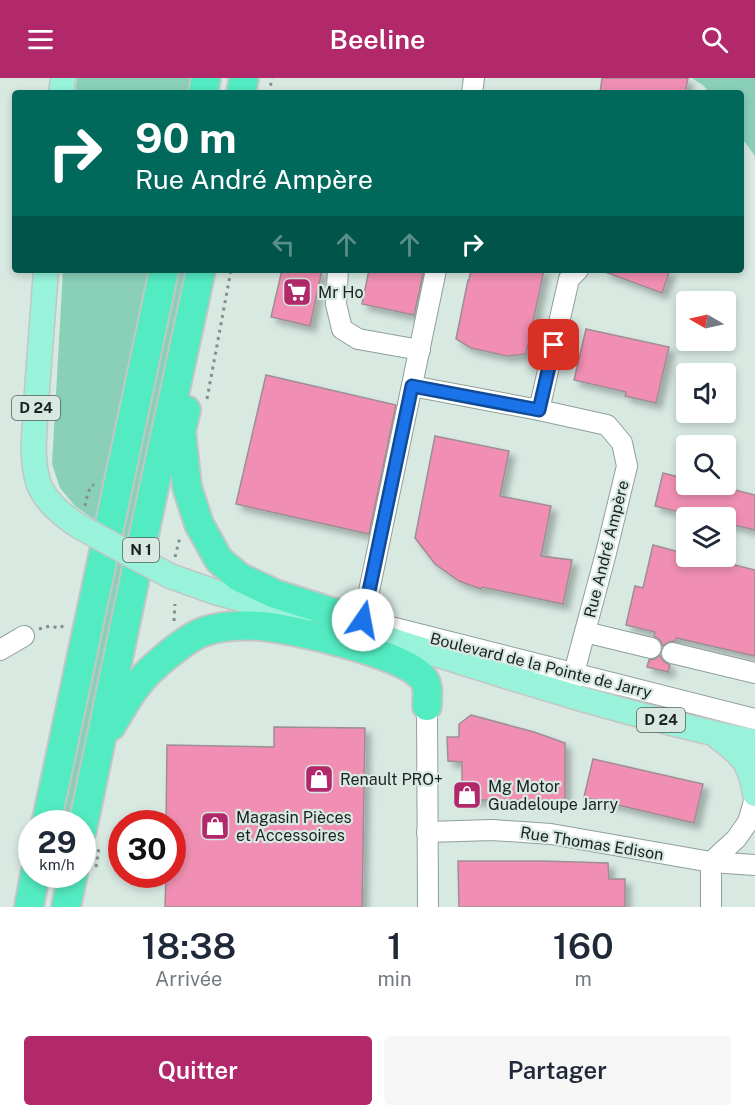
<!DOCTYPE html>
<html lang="fr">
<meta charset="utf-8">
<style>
:root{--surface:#fff;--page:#f6f6f7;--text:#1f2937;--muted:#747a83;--accent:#b2296b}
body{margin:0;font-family:"Public Sans",sans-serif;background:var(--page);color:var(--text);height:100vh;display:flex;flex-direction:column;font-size:22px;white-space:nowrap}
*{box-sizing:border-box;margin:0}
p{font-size:20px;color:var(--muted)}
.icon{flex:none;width:33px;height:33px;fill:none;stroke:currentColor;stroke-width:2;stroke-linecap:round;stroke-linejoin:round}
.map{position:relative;height:829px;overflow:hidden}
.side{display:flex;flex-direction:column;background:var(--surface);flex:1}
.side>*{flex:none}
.top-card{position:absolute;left:12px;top:12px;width:732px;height:183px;border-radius:6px;box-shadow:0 3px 9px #0003;background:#00695c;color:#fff;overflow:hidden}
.needle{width:39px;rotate:279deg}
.buttons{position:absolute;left:676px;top:213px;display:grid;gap:12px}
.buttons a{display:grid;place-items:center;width:60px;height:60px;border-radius:6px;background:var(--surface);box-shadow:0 3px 9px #0003;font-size:30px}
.speed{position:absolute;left:18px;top:732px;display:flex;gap:12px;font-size:30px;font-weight:700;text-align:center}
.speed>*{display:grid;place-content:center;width:78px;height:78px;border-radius:50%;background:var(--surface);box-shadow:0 3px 9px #0003;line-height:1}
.speed small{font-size:15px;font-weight:400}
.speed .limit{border:9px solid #d22;background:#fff;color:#111}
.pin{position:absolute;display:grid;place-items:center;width:51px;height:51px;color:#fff;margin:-26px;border-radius:12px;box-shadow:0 3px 9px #0006}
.me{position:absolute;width:66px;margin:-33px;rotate:12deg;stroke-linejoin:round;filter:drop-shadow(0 0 4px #0008)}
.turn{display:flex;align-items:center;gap:21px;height:126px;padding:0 24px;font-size:27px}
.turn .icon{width:78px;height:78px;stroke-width:2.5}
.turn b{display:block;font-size:42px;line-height:51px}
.lanes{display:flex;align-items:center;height:57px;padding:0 24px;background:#0003;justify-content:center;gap:30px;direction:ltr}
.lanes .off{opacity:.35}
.eta{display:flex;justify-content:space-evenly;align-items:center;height:102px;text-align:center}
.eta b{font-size:36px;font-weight:600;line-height:42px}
.primary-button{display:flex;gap:12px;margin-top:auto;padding:12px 24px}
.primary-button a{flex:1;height:69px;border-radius:6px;background:var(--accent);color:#fff;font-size:24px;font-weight:600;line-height:69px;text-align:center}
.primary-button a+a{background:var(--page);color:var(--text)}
header{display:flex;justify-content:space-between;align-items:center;height:78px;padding:0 24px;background:var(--accent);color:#fff;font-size:27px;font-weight:600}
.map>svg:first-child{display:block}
.green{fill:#8ad0b9}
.building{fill:#f08fb3;stroke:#9e8e93;stroke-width:1.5;filter:url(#shadow)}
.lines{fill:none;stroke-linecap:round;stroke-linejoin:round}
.minor-casing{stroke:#8f9f99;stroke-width:22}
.major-casing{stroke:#c4c6c5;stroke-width:27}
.highway-casing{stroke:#c4c6c5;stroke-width:32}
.path{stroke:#838f8b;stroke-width:3;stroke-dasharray:3 4.5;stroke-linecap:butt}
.minor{stroke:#fff;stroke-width:20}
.major{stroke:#98f3da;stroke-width:24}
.highway{stroke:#53ebc1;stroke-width:28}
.major-bridge-casing{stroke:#c4c6c5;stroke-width:27;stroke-linecap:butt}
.major-bridge{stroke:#98f3da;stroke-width:24}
.route-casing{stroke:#114b97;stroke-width:15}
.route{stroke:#1a73e8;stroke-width:10}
.labels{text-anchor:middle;stroke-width:4.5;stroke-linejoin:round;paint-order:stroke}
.shield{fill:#d8e9e2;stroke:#545e5a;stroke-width:1.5}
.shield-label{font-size:15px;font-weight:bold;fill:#1c2220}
.poi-label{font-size:16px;fill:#1c2220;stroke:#d8e9e2;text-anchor:start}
.street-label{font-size:16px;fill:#1c2220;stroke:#d8e9e2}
</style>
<header><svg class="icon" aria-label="menu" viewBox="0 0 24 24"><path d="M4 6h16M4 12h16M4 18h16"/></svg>Beeline<svg class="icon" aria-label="search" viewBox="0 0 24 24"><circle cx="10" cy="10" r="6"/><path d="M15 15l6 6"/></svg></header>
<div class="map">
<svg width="755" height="829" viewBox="0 0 755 829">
<defs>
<filter id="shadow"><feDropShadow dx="5.5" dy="5.5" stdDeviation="3" flood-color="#0004"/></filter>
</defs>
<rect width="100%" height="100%" fill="#d8e9e2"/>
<g class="green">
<polygon points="77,0 195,0 191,15 75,15"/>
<polygon points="692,0 755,0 755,78 741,59 741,15 709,15 704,8"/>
<polygon points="63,192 151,192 102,447 75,428 60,410 52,386"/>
<polygon points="178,192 190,192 74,745 59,746"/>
</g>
<g class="building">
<polygon points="602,0 688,0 685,15 600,15"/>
<polygon points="282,192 322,192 310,248 271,239"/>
<polygon points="369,192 424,192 414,237 362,226"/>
<polygon points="471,192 544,192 526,276 507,278 471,270 456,261 468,202 469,202"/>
<polygon points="605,192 670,192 662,215 605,194"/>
<polygon points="586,251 669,269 656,325 625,318 626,314 574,302"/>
<polygon points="266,297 396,327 369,456 236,426"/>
<polygon points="435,358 509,373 500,418 551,428 541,478 572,482 563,526 482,509 481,511 459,503 435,486 426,474 415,460"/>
<polygon points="663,395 687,401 687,406 711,406 755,417 755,452 726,445 726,440 703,440 655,428"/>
<polygon points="653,467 687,476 687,478 699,478 755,492 755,578 676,560 675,563 668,564 663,568 660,562 654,558 655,554 626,547 635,508 643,510"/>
<polygon points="660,577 663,583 670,587 668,594 647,589 649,582 655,581"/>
<polygon points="471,637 534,654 565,665 565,722 462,722 462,684 448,683 447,659 459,659 459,646"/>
<polygon points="274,649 365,650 362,829 165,829 166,796 172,796 172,746 166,746 167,667 274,669"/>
<polygon points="593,681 703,706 694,745 584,719"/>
<polygon points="458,783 543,783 608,785 609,801 625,801 625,829 459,829"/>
</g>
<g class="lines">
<g class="minor-casing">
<g id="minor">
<polyline points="472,15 474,0"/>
<polyline points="338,192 336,226 342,251 358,261 420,272"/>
<polyline points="436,192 363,542 755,641"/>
<polyline points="412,308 539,332 607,347 622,365 627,388 606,475 571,606"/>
<polyline points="539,332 569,201 578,192"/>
<polyline points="585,554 651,570"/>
<polyline points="0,572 24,558"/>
<polyline points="672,575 755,595"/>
<polyline points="427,628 428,829"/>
<polyline points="427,754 492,752 551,756 711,784 755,787"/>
<polyline points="711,829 711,784 736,761 748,744 755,720"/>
</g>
</g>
<g class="major-casing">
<g id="major">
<polyline points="61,15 63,0"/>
<path d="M 46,192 C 43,237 39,281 36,326 C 35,350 31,376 37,400 C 42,422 64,439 82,450"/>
<polyline points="170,498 218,515 300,537"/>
<path d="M 337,546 L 363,553 C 492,594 622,637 755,664"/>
<path d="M 718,659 C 743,678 750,684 755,716"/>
</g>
</g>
<g class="highway-casing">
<g id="highway">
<polyline points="203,15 206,0"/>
<polyline points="241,15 244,0"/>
<polyline points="186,332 181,353 187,409 199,446 219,482 239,499 275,516 335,535 363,542"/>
<path d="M 111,648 C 120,634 127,619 138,606 C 150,590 188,558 206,553 C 224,547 243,547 261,548 C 293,551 400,575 421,598 C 430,606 427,617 427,628"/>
<polyline points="46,746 164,192"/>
<polyline points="82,752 149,433 201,192"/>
<polyline points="29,829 35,796"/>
<polyline points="66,829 73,796"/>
</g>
</g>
<g class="path">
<polyline points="269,15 272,0"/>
<polyline points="207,321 231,192"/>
<polyline points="85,428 88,414 93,407 94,408"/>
<polyline points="175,479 180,459"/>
<polyline points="174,543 175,526"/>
<polyline points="39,551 50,548 59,550 65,547"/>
<polyline points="96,789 99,769"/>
</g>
<use href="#minor" class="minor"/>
<use href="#major" class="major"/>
<use href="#highway" class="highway"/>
<g class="major-bridge-casing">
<polyline id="major-bridge" points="82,450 170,498"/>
</g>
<use href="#major-bridge" class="major-bridge"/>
</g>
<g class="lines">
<g class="route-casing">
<polyline id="route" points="363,542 412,308 539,332 554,267"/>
</g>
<use href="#route" class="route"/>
</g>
<defs>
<g id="supermarket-square" transform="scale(1.5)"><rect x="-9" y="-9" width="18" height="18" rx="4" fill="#b2296b" stroke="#d8e9e2"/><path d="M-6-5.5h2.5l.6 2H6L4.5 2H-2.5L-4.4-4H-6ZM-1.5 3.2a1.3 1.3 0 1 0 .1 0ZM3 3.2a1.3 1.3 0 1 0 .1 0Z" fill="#fff"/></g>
<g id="shop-square" transform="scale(1.5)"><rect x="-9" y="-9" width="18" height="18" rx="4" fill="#b2296b" stroke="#d8e9e2"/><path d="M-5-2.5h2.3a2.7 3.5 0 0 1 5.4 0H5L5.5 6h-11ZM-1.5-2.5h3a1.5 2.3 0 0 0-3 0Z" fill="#fff"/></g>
</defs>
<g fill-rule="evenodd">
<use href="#supermarket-square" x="297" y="214"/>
<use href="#shop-square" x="319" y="701"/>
<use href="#shop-square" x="467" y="717"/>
<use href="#shop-square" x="215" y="748"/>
</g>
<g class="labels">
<g class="shield">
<rect x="12" y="318" width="48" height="24" rx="4.5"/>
<rect x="123" y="460" width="36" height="24" rx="4.5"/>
<rect x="637" y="630" width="48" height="24" rx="4.5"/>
</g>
<g class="shield-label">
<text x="36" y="335">D 24</text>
<text x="141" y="477">N 1</text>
<text x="661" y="647">D 24</text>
</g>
<g class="poi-label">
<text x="318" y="220">Mr Ho</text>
<text x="340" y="707">Renault PRO+</text>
<text x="488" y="714">Mg Motor<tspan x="488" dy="18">Guadeloupe Jarry</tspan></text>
<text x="236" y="745">Magasin Pièces<tspan x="236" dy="18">et Accessoires</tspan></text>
</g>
<g class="street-label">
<text transform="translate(606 471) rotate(-76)" y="6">Rue André Ampère</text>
<text transform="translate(541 587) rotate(14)" y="6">Boulevard de la Pointe de Jarry</text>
<text transform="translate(592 765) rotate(9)" y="6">Rue Thomas Edison</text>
</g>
</g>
</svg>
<div class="buttons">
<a><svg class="needle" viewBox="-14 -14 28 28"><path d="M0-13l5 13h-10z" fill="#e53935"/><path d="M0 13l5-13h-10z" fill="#747a83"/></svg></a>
<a><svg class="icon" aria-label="sound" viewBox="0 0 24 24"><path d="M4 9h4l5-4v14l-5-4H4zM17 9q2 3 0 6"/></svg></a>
<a><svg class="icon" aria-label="search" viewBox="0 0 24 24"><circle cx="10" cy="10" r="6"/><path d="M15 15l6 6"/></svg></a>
<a><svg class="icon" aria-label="layers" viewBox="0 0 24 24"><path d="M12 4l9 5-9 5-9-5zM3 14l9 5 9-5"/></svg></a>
</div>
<div class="speed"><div>29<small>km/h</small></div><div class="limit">30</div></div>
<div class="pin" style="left:554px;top:267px;background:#d93025"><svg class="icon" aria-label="arrive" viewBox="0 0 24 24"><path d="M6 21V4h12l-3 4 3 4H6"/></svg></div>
<svg class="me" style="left:363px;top:542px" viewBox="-20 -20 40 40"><circle r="19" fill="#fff"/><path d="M0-13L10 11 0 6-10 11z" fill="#1a73e8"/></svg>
<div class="top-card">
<div class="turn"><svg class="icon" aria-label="right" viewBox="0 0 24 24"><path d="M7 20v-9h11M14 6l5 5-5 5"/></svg><div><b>90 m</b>Rue André Ampère</div></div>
<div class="lanes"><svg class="icon off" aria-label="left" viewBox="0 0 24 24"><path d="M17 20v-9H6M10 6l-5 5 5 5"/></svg><svg class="icon off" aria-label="ahead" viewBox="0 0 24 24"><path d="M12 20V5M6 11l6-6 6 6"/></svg><svg class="icon off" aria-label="ahead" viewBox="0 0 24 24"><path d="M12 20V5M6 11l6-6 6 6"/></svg><svg class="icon" aria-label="right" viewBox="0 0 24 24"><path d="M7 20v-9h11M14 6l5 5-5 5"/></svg></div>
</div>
</div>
<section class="side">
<div class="eta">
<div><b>18:38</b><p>Arrivée</p></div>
<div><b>1</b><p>min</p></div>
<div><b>160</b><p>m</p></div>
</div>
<div class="primary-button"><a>Quitter</a><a>Partager</a></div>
</section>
